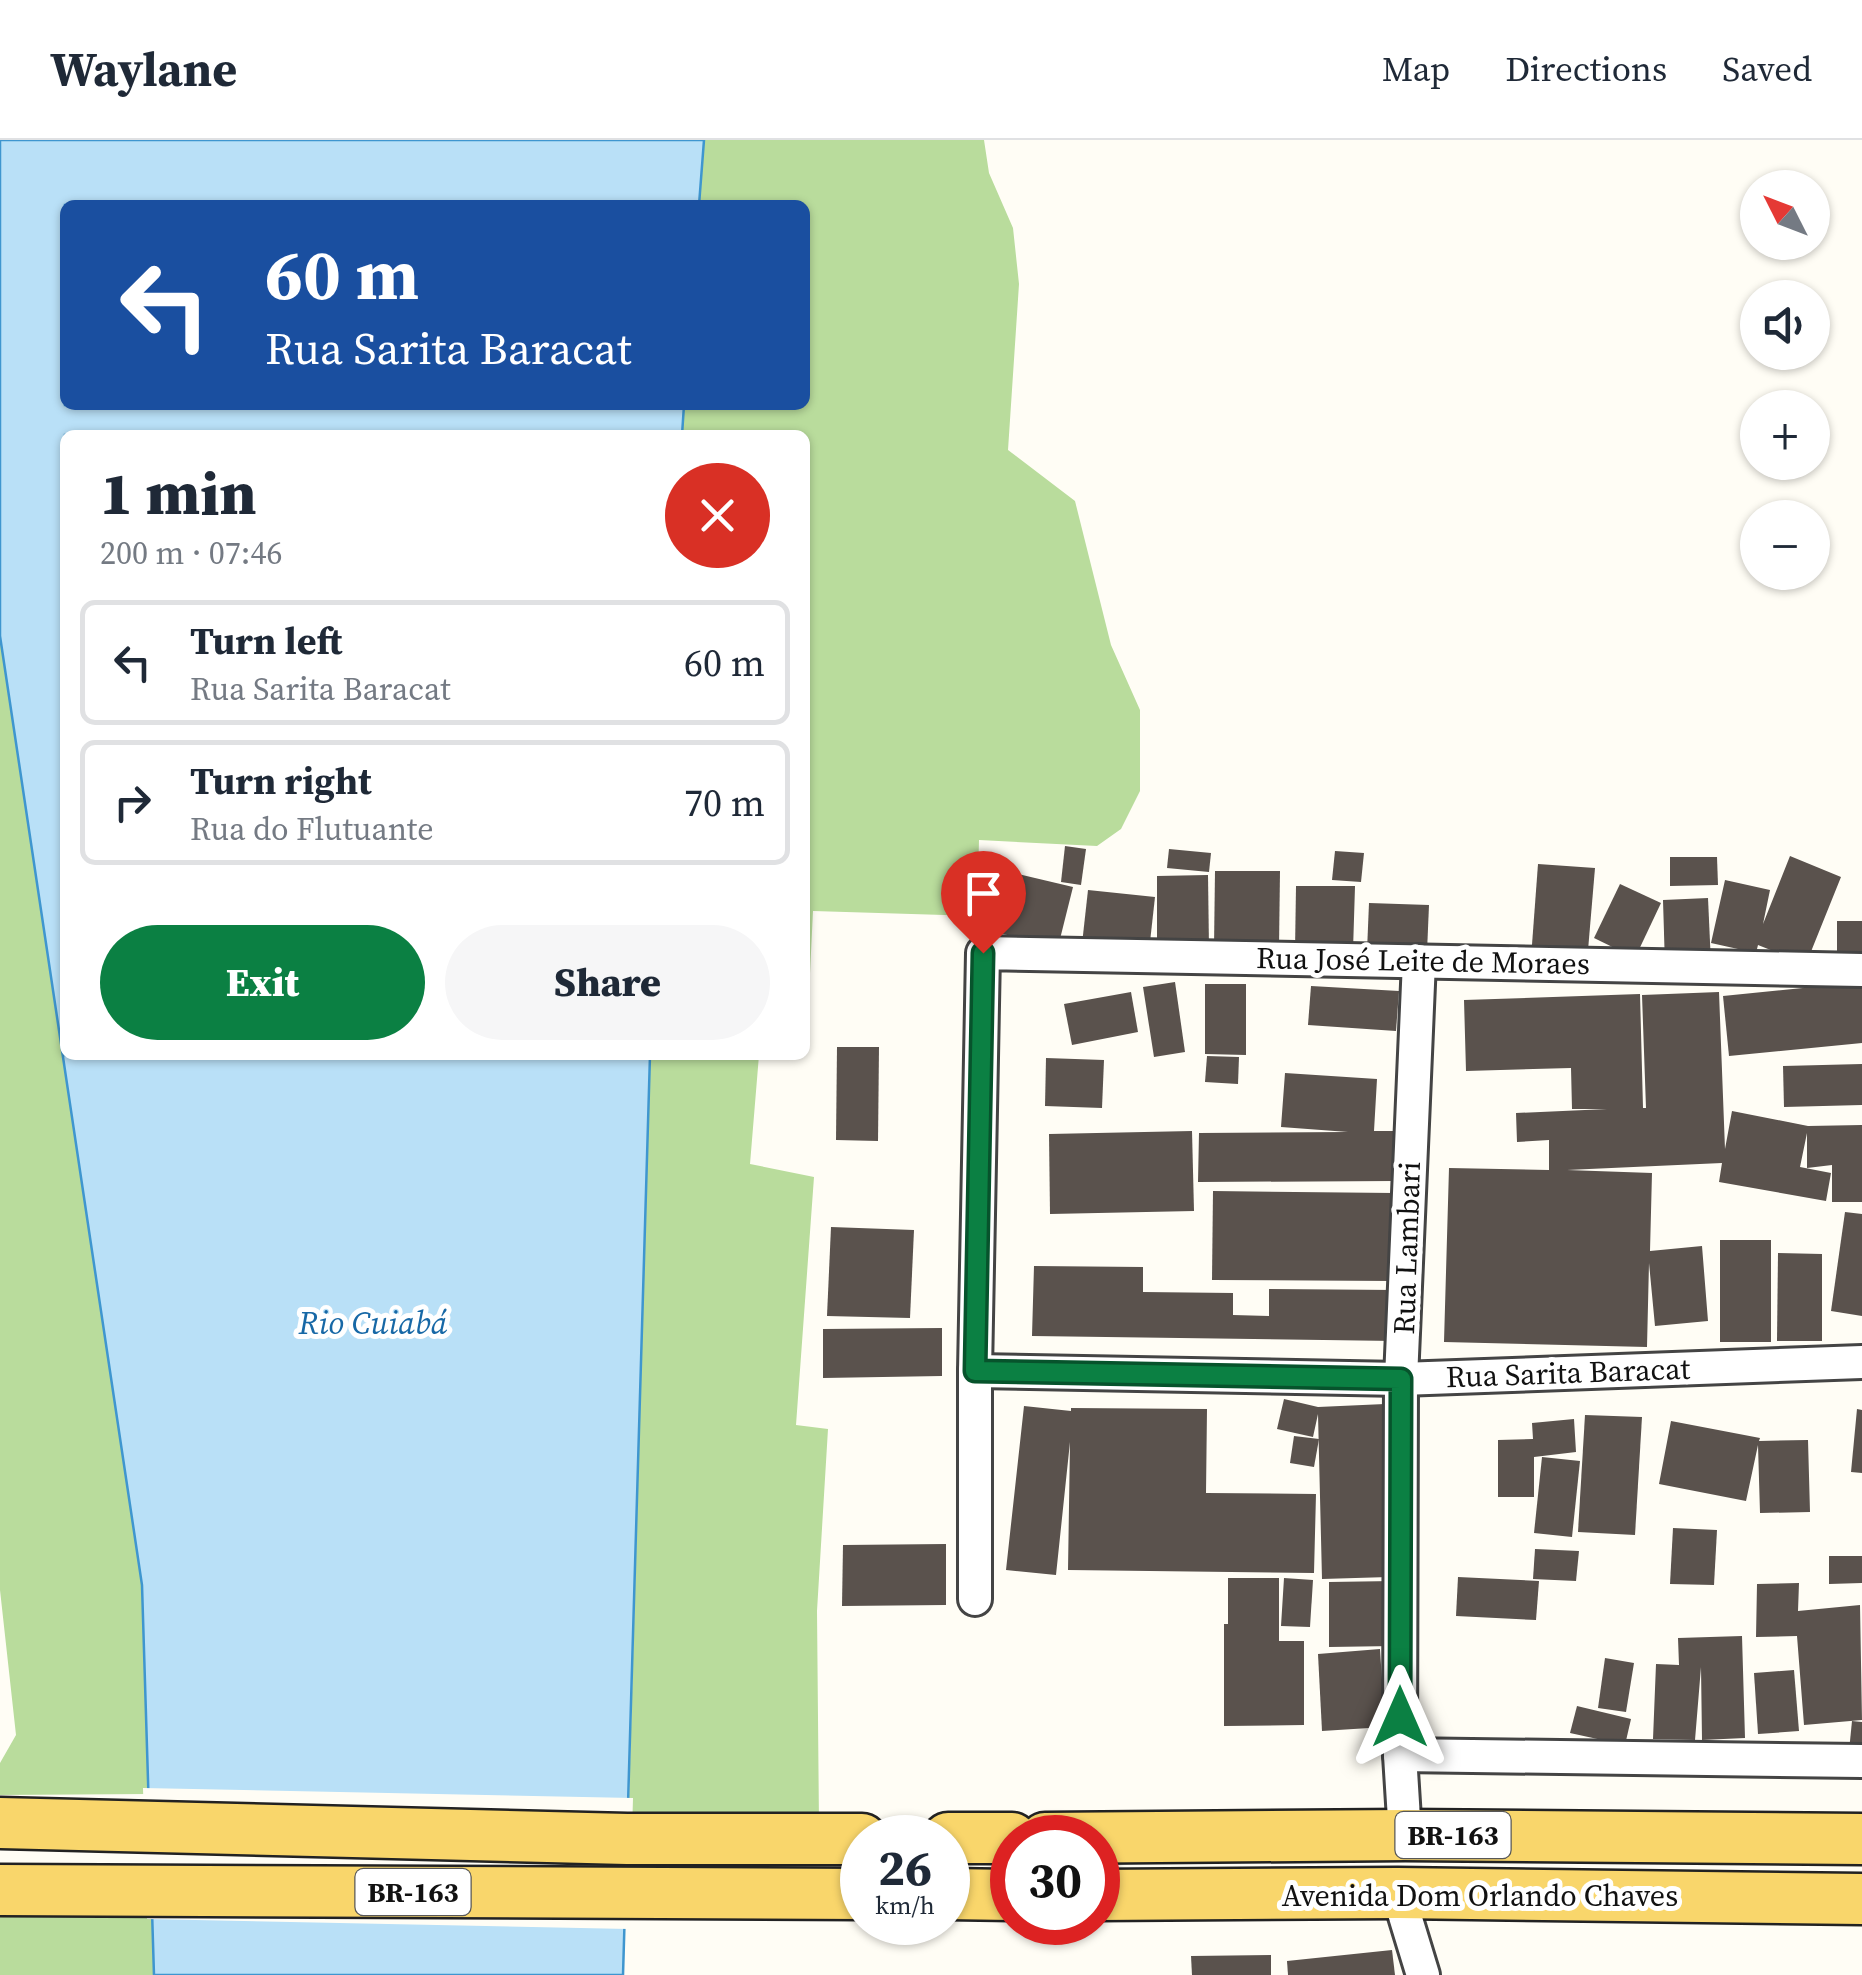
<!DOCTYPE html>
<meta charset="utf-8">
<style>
:root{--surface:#fff;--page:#f6f6f7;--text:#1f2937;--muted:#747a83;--line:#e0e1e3;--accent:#0b8043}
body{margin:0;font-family:"Source Serif 4",serif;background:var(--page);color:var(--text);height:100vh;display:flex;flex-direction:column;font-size:38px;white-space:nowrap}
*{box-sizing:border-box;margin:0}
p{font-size:32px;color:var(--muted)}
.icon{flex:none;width:55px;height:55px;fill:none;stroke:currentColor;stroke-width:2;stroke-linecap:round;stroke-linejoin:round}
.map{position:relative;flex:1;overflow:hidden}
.drawer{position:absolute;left:60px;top:290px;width:750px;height:630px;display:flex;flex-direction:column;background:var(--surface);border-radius:15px;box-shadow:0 2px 8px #0004}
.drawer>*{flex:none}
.banner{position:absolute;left:60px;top:60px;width:750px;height:210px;border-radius:15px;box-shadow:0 2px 8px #0004;background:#1a4fa0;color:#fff;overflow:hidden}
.needle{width:65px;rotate:312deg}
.controls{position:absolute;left:1740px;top:30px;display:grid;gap:20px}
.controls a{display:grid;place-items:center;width:90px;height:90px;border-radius:50%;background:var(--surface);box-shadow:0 2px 8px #0004;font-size:50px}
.speed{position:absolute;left:840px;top:1675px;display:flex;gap:20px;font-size:50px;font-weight:700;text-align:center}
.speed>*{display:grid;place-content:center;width:130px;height:130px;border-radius:50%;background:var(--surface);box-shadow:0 2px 8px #0004;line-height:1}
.speed small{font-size:25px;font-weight:400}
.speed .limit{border:15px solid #d22;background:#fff;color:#111}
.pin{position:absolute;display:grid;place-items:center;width:85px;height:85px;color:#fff;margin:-102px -42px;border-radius:50% 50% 50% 0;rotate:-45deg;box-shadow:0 0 10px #0007}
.pin .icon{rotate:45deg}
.me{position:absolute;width:110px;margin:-55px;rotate:0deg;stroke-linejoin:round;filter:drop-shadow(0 0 8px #0008)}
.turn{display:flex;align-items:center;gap:35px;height:210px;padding:0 40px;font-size:45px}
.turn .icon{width:130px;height:130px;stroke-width:2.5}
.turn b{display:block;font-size:70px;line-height:85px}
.round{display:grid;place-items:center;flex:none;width:105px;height:105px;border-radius:52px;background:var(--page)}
.headline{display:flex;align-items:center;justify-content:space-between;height:170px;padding:0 40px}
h1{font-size:60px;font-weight:800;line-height:75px}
.action{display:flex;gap:20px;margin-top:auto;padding:20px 40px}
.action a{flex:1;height:115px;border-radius:60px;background:var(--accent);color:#fff;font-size:40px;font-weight:800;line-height:115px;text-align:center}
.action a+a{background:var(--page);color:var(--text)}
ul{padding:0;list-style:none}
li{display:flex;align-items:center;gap:30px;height:125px;margin:0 20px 15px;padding:0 20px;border:5px solid var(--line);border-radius:15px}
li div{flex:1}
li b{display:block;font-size:38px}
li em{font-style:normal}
header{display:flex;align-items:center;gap:60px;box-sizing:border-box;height:140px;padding:0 50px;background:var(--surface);border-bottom:2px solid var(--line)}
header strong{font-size:48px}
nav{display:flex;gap:55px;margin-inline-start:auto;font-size:35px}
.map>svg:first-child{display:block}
.forest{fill:#b9dc9c}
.water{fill:#b9e0f7;stroke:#3f96cf;stroke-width:2.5}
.pier{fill:#fffdf5}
.building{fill:#5a524d}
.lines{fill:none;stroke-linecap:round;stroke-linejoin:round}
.minor-casing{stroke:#444;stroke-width:38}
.primary-casing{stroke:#222;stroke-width:55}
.minor{stroke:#fff;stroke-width:32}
.primary{stroke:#f9d66b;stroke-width:50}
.route-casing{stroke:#07532c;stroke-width:25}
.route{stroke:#0b8043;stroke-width:18}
.labels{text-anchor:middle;stroke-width:10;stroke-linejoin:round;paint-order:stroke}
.shield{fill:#fff;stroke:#585858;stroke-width:2.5}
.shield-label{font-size:28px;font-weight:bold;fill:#111}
.street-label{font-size:30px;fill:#111;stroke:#fff}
.water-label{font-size:32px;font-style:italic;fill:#1768a6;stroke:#fff}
</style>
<header>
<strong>Waylane</strong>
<nav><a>Map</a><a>Directions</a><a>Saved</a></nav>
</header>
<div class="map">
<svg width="1862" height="1835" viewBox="0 0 1862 1835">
<rect width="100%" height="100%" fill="#fffdf5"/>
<g class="forest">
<polygon points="704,0 984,0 989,33 1013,88 1019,144 1008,310 1075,361 1111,505 1140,570 1140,651 1121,689 1097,706 979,700 977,776 813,771 809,854 805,855 805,295 682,295 684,265 805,265 805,65 699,65"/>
<polygon points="0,496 142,1445 148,1654 0,1655 0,1623 16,1595 0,1450"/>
<polygon points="650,915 759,915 750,1024 814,1037 796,1285 828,1289 817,1471 819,1685 628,1695"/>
<polygon points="0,1760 152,1763 154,1835 0,1835"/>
</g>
<polygon class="water" points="0,0 704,0 699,65 65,65 65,265 684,265 682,295 65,295 65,915 650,915 623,1835 154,1835 142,1445 0,496"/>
<polygon class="pier" points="143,1648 633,1658 629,1789 147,1779"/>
<g class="building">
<polygon points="1065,706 1086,709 1081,745 1061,742"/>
<polygon points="1169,709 1211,713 1209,732 1167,728"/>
<polygon points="1335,711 1364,713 1361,742 1332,740"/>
<polygon points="1790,716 1841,737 1806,824 1758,805 1756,813 1711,803 1725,740 1770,750 1763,784"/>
<polygon points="1670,717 1717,717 1718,745 1670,746"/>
<polygon points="1538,724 1595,728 1587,822 1531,818"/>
<polygon points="1005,731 1073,747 1058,807 990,791"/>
<polygon points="1215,731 1280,731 1279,807 1214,807"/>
<polygon points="1208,735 1209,809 1157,809 1157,736"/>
<polygon points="1620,744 1661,763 1635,818 1594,798"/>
<polygon points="1296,746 1355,746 1353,811 1295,811"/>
<polygon points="1088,750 1155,757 1149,811 1082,804"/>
<polygon points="1708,758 1711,824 1665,826 1663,760"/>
<polygon points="1369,763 1429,765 1427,812 1367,811"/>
<polygon points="1837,781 1862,781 1862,827 1837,826"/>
<polygon points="1175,842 1185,912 1154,917 1143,847"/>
<polygon points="1862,842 1862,903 1729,916 1723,856"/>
<polygon points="1205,844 1246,844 1246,915 1205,914"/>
<polygon points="1311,846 1399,851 1396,891 1308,885"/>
<polygon points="1131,852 1138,892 1072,905 1064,864"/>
<polygon points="1719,852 1725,1009 1732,971 1808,986 1862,985 1862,1062 1832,1062 1832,1025 1807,1028 1807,993 1800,1027 1831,1033 1826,1061 1719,1042 1722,1023 1567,1030 1652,1033 1650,1111 1702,1106 1708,1181 1655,1186 1649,1123 1647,1207 1444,1202 1449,1028 1549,1030 1549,1000 1517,1002 1516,973 1607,969 1572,969 1571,928 1466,931 1464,860 1640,854 1643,968 1646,968 1642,855"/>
<polygon points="837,907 879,907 878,1001 836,1000"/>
<polygon points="1207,916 1239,917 1238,944 1205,942"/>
<polygon points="1046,918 1104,920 1102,968 1045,966"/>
<polygon points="1862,924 1862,965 1784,967 1783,926"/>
<polygon points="1285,933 1377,939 1374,991 1394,991 1394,1041 1198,1042 1199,993 1348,992 1281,987"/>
<polygon points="1192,991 1194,1071 1050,1074 1049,994"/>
<polygon points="1213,1051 1394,1053 1393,1141 1212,1140"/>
<polygon points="1845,1072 1862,1074 1862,1176 1831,1171"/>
<polygon points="831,1087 914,1090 910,1178 827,1176"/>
<rect x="1720" y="1100" width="51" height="102"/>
<polygon points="1778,1113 1822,1114 1822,1201 1777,1201"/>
<polygon points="1034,1126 1143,1127 1143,1152 1233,1153 1233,1175 1269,1176 1269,1149 1396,1150 1395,1201 1032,1196"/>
<polygon points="942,1188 942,1236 823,1238 823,1189"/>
<polygon points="1284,1259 1318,1267 1385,1264 1389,1437 1322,1439 1318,1274 1313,1297 1277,1289"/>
<polygon points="1024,1266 1071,1271 1071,1268 1207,1269 1206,1353 1316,1354 1314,1433 1068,1430 1070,1302 1056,1435 1006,1430"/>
<polygon points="1857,1269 1862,1270 1862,1333 1851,1332"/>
<polygon points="1585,1275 1642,1277 1635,1395 1578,1392"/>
<polygon points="1574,1279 1576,1312 1534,1317 1534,1357 1498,1357 1498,1300 1533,1299 1532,1283"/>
<polygon points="1671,1281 1760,1298 1759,1301 1808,1300 1810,1372 1760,1373 1758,1305 1746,1361 1659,1344"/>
<polygon points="1294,1296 1319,1299 1314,1327 1290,1323"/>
<polygon points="1542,1317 1580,1321 1572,1397 1534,1393"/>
<polygon points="1673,1388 1717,1390 1714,1445 1670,1444"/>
<polygon points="946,1404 946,1465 842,1466 843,1405"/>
<polygon points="1535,1409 1579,1411 1576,1441 1533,1439"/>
<polygon points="1829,1416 1862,1416 1862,1443 1829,1444"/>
<polygon points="1458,1437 1539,1441 1536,1480 1456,1476"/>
<polygon points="1228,1438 1279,1438 1279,1501 1304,1501 1304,1585 1224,1586 1224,1484 1228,1484"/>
<polygon points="1284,1438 1313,1440 1310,1487 1281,1486"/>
<polygon points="1394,1441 1394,1506 1329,1507 1329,1442"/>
<polygon points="1799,1443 1798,1471 1860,1465 1862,1580 1804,1585 1797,1496 1756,1497 1757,1444"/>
<polygon points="1742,1496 1745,1598 1702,1600 1701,1527 1695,1600 1653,1599 1656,1524 1679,1525 1678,1498"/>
<polygon points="1380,1509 1385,1587 1322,1591 1318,1514"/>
<polygon points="1605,1518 1634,1523 1626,1572 1598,1568"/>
<polygon points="1794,1530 1799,1591 1758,1594 1754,1533"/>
<polygon points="1577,1566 1631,1579 1625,1605 1570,1593"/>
<polygon points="1852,1581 1862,1582 1862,1612 1849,1611"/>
<polygon points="1392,1810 1395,1835 1288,1835 1287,1821"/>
<polygon points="1271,1815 1271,1835 1192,1835 1191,1816"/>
</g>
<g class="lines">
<g class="minor-casing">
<g id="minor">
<polyline points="975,1231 1401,1239 1862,1222"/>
<polyline points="975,1459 975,1231 983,813 1862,830"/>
<polyline points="1400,1615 1862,1621"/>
<polyline points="1405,1695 1400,1615 1401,1239 1419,821"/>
<polyline points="1398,1753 1423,1835"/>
</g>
</g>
<g class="primary-casing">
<g id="primary">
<polyline points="0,1683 627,1699 862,1699"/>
<polyline points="948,1698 1012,1698"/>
<polyline points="1045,1698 1405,1695 1862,1699"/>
<polyline points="0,1750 862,1754"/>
<polyline points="948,1754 1012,1755"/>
<polyline points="1098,1755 1398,1753 1862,1759"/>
</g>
</g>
<use href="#minor" class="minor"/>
<use href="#primary" class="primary"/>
</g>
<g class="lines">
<g class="route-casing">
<polyline id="route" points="983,813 975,1231 1401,1239 1400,1577"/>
</g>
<use href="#route" class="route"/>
</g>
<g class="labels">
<g class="shield">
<rect x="1395.5" y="1672" width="115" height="46" rx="8"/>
<rect x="355.5" y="1729" width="115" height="46" rx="8"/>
</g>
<g class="shield-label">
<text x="1453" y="1705">BR-163</text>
<text x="413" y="1762">BR-163</text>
</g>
<g class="street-label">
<text transform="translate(1423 821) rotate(1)" y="10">Rua José Leite de Moraes</text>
<text transform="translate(1407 1108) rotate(-88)" y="10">Rua Lambari</text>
<text transform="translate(1568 1233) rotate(-2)" y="10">Rua Sarita Baracat</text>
<text x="1480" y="1766">Avenida Dom Orlando Chaves</text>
</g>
<g class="water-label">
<text x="373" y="1194">Rio Cuiabá</text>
</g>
</g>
</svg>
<div class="controls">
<a><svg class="needle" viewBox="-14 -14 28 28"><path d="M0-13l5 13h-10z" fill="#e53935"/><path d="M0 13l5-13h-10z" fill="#747a83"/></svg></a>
<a><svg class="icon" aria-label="sound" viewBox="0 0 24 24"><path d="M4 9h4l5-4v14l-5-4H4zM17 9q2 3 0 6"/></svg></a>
<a>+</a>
<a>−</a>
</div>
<div class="speed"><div>26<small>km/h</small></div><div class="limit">30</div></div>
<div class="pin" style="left:983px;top:813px;background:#d93025"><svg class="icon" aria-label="arrive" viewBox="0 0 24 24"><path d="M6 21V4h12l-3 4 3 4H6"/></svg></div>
<svg class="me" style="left:1400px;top:1577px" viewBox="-20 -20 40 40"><path d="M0-17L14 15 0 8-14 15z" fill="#0b8043" stroke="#fff" stroke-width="4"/></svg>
<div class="banner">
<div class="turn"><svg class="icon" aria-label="left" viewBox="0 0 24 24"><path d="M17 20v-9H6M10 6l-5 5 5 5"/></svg><div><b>60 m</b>Rua Sarita Baracat</div></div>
</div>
<section class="drawer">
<div class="headline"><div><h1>1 min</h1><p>200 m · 07:46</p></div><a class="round" style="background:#d93025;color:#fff"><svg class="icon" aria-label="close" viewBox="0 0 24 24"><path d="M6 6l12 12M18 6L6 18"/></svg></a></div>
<ul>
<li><svg class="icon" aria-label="left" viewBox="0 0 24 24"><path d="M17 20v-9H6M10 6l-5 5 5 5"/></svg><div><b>Turn left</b><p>Rua Sarita Baracat</p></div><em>60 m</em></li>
<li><svg class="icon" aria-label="right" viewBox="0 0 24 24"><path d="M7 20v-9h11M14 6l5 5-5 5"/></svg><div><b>Turn right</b><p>Rua do Flutuante</p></div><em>70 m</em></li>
</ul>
<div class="action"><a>Exit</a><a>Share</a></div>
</section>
</div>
